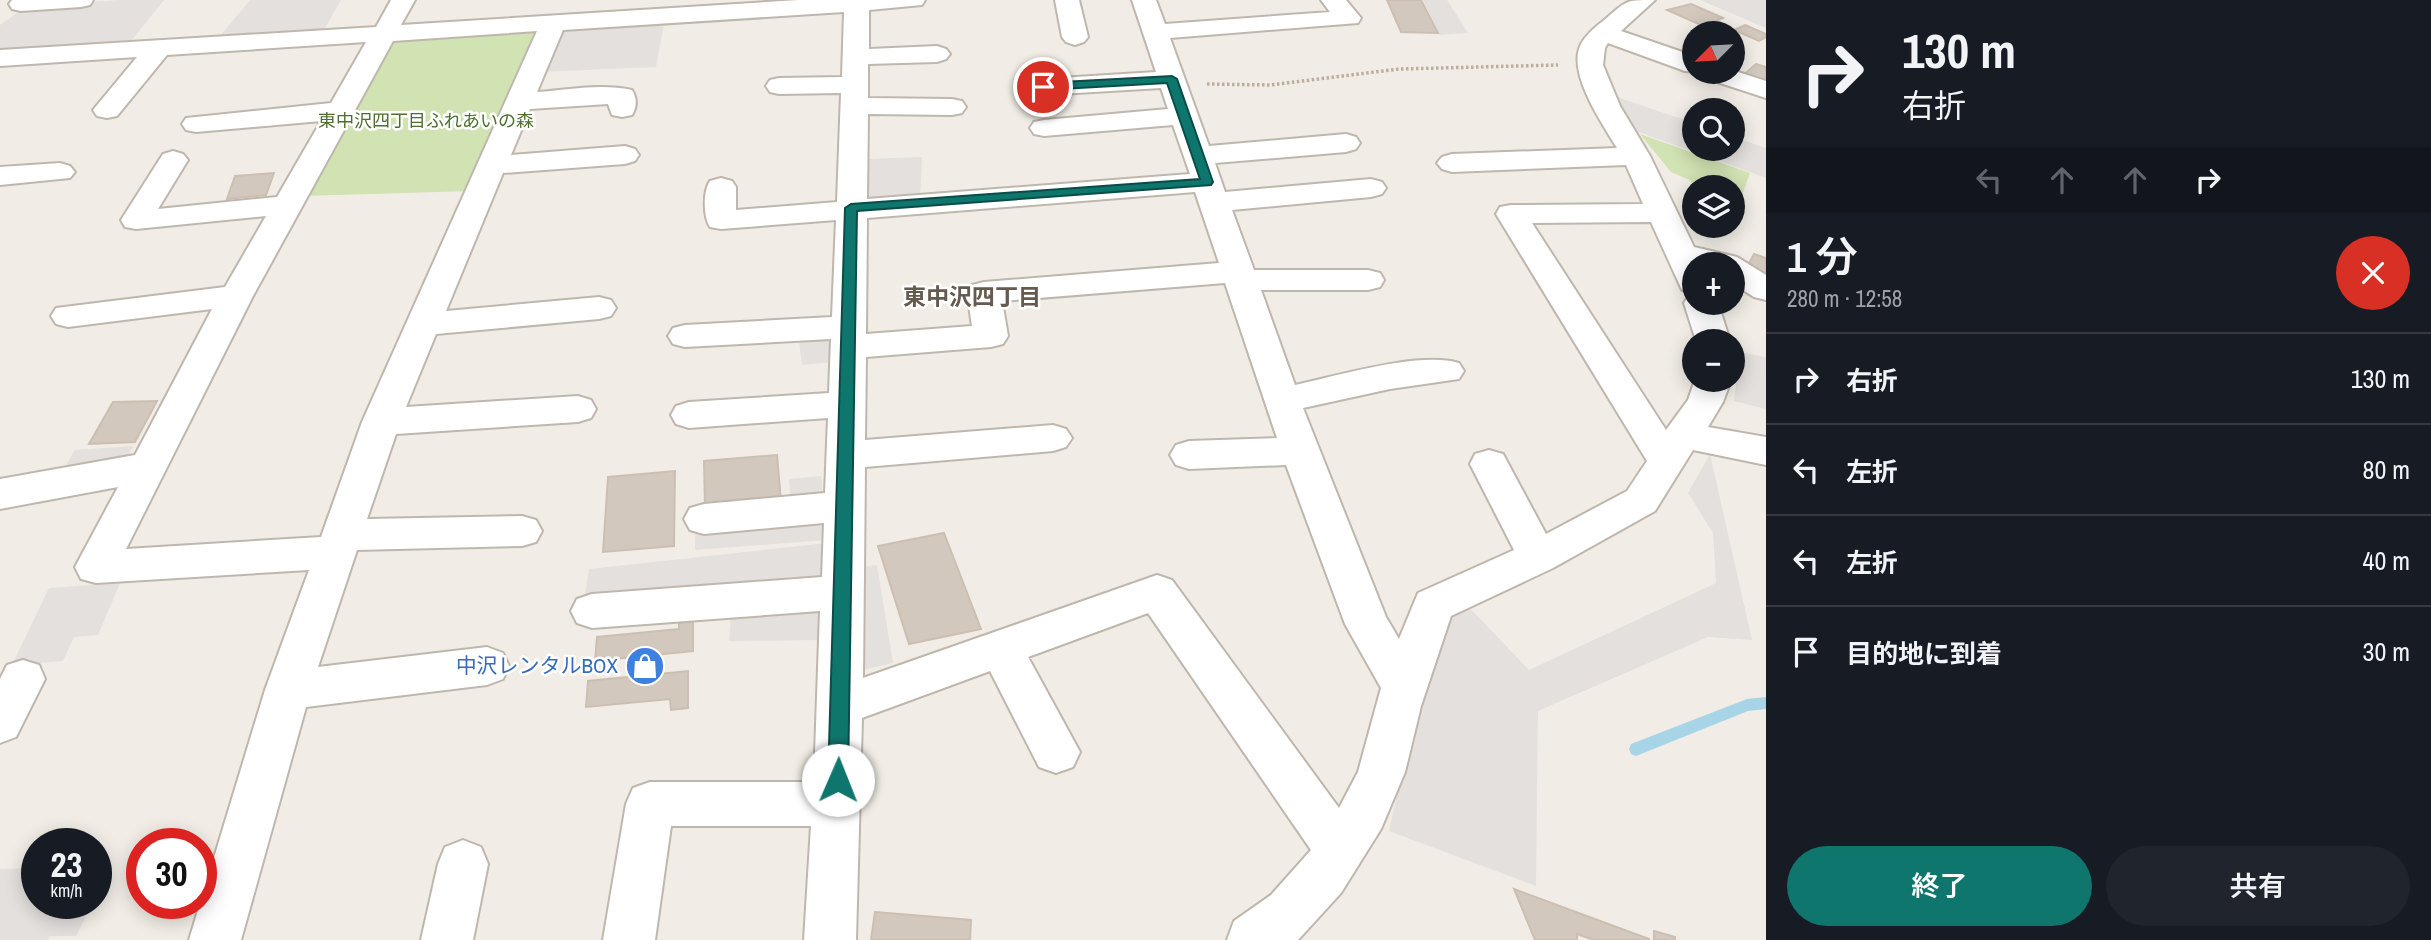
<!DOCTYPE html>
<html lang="ja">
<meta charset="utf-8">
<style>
:root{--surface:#171b24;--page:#20242c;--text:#f1f3f6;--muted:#9ea1a6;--line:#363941;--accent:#0f766e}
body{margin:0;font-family:"Archivo Narrow","Noto Sans JP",sans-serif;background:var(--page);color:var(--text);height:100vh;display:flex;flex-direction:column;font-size:26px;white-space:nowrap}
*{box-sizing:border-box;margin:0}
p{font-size:23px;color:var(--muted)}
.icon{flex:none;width:38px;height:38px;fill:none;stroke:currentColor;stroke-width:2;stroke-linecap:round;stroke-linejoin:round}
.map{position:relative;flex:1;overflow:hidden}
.panel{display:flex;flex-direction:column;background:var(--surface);width:665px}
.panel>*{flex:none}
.banner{background:#171b24;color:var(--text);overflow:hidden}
.needle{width:46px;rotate:246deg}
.controls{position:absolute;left:1682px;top:21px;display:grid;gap:14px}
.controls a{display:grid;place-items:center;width:63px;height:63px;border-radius:50%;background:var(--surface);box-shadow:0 4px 18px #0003;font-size:35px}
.speed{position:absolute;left:21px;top:828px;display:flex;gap:14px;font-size:35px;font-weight:700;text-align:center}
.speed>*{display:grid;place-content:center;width:91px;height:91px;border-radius:50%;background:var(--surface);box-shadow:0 4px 18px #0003;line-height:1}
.speed small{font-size:18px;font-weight:400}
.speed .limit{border:10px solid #d22;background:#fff;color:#111}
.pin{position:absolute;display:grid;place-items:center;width:60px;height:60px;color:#fff;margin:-30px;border:4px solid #fff;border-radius:50%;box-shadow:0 2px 7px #0007}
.me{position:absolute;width:77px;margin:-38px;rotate:1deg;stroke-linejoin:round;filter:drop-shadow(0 0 5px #0008)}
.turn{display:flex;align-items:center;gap:24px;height:147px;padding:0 21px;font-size:32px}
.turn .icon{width:91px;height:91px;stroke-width:2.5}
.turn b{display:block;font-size:49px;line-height:60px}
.lanes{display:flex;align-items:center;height:66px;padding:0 21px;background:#0003;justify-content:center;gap:35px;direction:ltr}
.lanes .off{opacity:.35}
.round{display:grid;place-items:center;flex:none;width:74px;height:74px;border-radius:37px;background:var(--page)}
.overview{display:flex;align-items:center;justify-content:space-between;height:119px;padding:0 21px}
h1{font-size:42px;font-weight:600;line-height:52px}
.primary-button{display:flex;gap:14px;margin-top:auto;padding:14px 21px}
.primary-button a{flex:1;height:80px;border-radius:42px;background:var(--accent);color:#fff;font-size:28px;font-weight:600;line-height:80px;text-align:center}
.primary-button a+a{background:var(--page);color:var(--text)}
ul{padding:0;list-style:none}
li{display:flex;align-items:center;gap:21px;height:91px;padding:0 21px;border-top:2px solid var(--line)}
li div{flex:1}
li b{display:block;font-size:26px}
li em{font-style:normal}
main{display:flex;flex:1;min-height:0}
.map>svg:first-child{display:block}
.green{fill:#d1e2b3}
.parking{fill:#e3e0de}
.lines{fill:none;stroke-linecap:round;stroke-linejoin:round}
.stream{fill:#a8d4e8;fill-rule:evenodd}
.building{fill:#d2c8bd;stroke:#ccbfb1;stroke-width:2}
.minor-casing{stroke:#bfb7ad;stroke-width:4}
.path{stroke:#bcae9d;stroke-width:3.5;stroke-dasharray:2.5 2.5;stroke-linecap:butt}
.minor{fill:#fff;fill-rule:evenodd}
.route{fill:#0f766e;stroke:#0a4d48;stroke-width:2}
.labels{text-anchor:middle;stroke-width:5;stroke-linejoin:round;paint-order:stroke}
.far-park-label{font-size:18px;fill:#4d6f30;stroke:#fff}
.shop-label{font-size:21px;fill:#366cbe;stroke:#fff;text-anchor:end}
.neighbourhood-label{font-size:23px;font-weight:bold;fill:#655a4f;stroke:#fff}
</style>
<main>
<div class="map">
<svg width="1766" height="940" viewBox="0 0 1766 940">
<rect width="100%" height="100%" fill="#f1ede6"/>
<g class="green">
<polygon points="538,29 472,191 303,196 392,39"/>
<polygon points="1640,134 1750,173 1739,204 1733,202 1732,187 1694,187 1690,180 1671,172"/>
</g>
<g class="parking">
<polygon points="121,0 164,0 127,46 0,52 0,25 27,6"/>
<polygon points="250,0 341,0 322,33 216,41"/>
<polygon points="1423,0 1447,0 1468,33 1440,35"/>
<polygon points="1700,0 1766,0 1766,28"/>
<polygon points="665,18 656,67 540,72 561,24"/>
<polygon points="1614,96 1694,123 1694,149 1732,149 1733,137 1766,148 1766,178 1633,130"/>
<polygon points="922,157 920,198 872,202 862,197 866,159"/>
<polygon points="834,336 835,362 802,365 799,341"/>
<polygon points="1733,351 1766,357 1766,409 1734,401 1737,376"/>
<polygon points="133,446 124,467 58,479 75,450"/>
<polygon points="1710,454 1752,640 1708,637 1538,711 1536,886 1389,831 1432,639 1449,613 1465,603 1529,670 1716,583 1713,533 1688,493"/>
<polygon points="821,476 827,540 695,550 695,510 791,503 789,479"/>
<polygon points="827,543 821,640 729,641 731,614 580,625 589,569"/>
<polygon points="877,565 893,663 863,670 855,568"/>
<polygon points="120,583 98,635 74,637 63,661 12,665 49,588"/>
<polygon points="37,868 37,903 93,903 76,936 50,936 48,940 0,940 0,869"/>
</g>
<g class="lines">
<polygon class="stream" points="1766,697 1766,709 1748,711 1636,756 1631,754 1629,749 1631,744 1747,699"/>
</g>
<g class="building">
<polygon points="1387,0 1421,0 1438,33 1401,32"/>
<polygon points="1691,4 1723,18 1703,26 1667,10"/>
<polygon points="1745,25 1766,34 1766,37 1759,41 1734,30"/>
<polygon points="1756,64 1766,67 1766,85 1742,76"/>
<polygon points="274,173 266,195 227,199 235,176"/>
<polygon points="1754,254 1766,258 1766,274 1747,267"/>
<polygon points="157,401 135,442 89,444 113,402"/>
<polygon points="777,455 781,501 705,508 704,461"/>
<polygon points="675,471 674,546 603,552 608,477"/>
<polygon points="944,533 981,629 909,644 878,546"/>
<polygon points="693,621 693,651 595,661 597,637 679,629 679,623"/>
<polygon points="688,671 688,708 671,710 670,699 586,707 588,681"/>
<polygon points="1514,889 1649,939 1649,940 1594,940 1577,934 1577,940 1535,940"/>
<polygon points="875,912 971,920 970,940 871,940"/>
<polygon points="1654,931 1675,937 1675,940 1654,940"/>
</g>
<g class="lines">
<g class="minor-casing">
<g id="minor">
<polygon points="12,0 93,0 90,5 81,7 21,11 12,9 9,4"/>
<path d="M 391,0 L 415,0 L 401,25 L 798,0 L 925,0 L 922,5 L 869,10 L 869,49 L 937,46 L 946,49 L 950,54 L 946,59 L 937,62 L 868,64 L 868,98 L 952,99 L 962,101 L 966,107 L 962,113 L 952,115 L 868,114 L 867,199 L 1190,174 L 1173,125 L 1044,136 L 1034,134 L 1030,128 L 1034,122 L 1044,120 L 1168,109 L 1161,88 L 1043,95 L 1034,93 L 1030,87 L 1034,81 L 1043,79 L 1156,72 L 1132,0 L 1156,0 L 1165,24 L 1330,12 L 1321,0 L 1346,0 L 1361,18 L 1358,23 L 1170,38 L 1209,146 L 1346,134 L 1356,137 L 1360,143 L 1356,149 L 1346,152 L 1215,163 L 1225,192 L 1371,179 L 1382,182 L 1386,188 L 1382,194 L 1371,197 L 1232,210 L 1254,270 L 1368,270 L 1380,273 L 1384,280 L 1380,287 L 1368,290 L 1261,290 L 1295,385 C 1337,376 1419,351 1459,363 L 1464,371 L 1459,379 L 1390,389 L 1303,408 L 1386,617 L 1399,639 L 1418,593 L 1514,550 L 1470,464 L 1475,454 L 1489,450 L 1503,454 L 1546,534 L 1627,491 L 1647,461 L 1496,214 L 1500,207 L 1511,205 L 1643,204 L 1626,165 L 1452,172 L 1442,169 L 1437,163 L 1442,157 L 1452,154 L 1617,148 C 1603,125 1570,77 1579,49 C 1582,38 1594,28 1603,21 C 1627,1 1623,0 1655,0 L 1621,31 L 1694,56 L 1694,72 L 1698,72 L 1685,71 L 1608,43 L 1605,48 L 1603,65 L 1620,106 L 1650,156 L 1694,247 L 1737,257 L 1766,275 L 1766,300 L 1754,297 L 1732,283 L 1732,264 L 1694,264 L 1694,293 L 1682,290 L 1651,222 L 1532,223 L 1666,430 L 1688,400 L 1695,380 L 1731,380 L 1723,402 L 1708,427 L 1766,437 L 1766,465 L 1693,450 L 1655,511 L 1553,568 L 1451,616 L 1421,706 L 1405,772 L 1381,829 L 1341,893 L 1298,940 L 1227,940 L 1234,921 L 1271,895 L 1311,850 L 1148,613 L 1028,657 L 1080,752 L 1073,767 L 1056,773 L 1039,767 L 990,671 L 862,718 L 856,940 L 804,940 L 811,826 L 671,826 L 655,940 L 603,940 L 626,804 L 633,788 L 650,782 L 814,782 L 820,611 L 592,628 L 577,623 L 571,611 L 577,599 L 592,594 L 822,577 L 824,523 L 704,534 L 690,530 L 684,519 L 690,508 L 704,504 L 825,493 L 828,418 L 689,428 L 676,424 L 671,415 L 676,406 L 689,402 L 829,393 L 831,339 L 685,347 L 673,344 L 668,336 L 673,328 L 685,325 L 832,317 L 836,220 L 721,229 L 710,227 C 703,216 703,191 710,181 L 721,178 L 732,181 L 736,187 L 736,210 L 837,202 L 841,93 L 779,94 L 770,92 L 766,86 L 770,80 L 779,78 L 842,77 L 844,12 L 563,30 L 537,92 C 568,90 601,83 632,90 C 637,98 637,107 632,115 L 622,117 L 612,115 L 608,104 L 530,109 L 511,155 L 625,146 L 635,149 L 639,155 L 635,161 L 625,164 L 503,173 L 446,311 L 599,297 L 611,300 L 616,308 L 611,316 L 599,319 L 436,334 L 406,407 L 578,396 L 591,400 L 596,409 L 591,418 L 578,422 L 396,434 L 367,519 L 522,516 L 536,520 L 542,531 L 536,542 L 522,546 L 357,550 L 318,667 L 487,647 L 503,653 L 509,666 L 503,679 L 487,685 L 306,707 L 241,940 L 189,940 L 265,690 L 309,570 L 96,583 L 81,579 L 75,567 L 118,487 L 0,509 L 0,479 L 135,455 L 212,309 L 68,327 L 56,324 L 51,316 L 56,308 L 225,287 L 266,216 L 136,229 L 125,227 L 121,220 L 163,154 L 173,151 L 183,154 L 188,160 L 158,209 L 277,197 L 321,121 L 196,132 L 186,130 L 182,124 L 186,118 L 331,103 L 366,42 L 167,55 L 117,116 L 107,118 L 97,116 L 93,110 L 137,57 L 0,66 L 0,50 L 376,27 ZM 537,31 L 362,422 L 321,537 L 126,549 L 253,296 L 393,41 ZM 1195,192 L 1219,263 L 984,282 L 972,285 L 967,292 L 972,326 L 866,334 L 867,218 ZM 1225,283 L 1277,438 L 1189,441 L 1176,445 L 1170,455 L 1176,465 L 1189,469 L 1286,465 L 1345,624 L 1381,688 L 1358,772 L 1339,808 L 1172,580 L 1157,575 L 863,678 L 865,467 L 1053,451 L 1066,447 L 1072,438 L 1066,429 L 1053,425 L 865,440 L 866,357 L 991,347 L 1003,344 L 1008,336 L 1002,301 Z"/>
<polygon points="1055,0 1079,0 1088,37 1084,42 1075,45 1066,42 1062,37"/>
<polygon points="1732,70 1766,81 1766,98 1705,78 1701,72 1732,72"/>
<polygon points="60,163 70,166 75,172 70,178 0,185 0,167"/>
<polygon points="1694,294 1694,303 1718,303 1730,341 1696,341 1684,303 1689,295"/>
<polygon points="23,660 39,665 45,679 16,737 0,743 0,679 7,665"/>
<polygon points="463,840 481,847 488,864 473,940 421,940 438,864 445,847"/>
</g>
</g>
<polyline class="path" points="1207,84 1270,85 1399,69 1558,65"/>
<use href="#minor" class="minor"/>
</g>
<polygon class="route" points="1172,76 1177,79 1213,182 1211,185 857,211 848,780 845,786 838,789 831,786 828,780 845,208 851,204 1200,179 1167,83 1043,90 1037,87 1043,83"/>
<defs>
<g id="shop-disc" transform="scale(2.0125)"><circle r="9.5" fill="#3f7fe0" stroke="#fff"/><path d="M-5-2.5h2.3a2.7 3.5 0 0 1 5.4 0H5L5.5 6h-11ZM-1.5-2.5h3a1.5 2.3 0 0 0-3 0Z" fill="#fff"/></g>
</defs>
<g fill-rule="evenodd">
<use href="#shop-disc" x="645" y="666"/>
</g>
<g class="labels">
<g class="far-park-label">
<text x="426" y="127">東中沢四丁目ふれあいの森</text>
</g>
<g class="shop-label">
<text x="618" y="673">中沢レンタルBOX</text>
</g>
<g class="neighbourhood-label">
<text x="972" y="305">東中沢四丁目</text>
</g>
</g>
</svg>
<div class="controls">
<a><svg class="needle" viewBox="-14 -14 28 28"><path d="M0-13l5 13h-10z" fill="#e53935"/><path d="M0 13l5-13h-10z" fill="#9ea1a6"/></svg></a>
<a><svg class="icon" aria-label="search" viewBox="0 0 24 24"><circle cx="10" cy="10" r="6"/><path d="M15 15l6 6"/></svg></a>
<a><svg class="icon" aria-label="layers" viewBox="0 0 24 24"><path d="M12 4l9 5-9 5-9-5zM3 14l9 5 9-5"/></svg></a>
<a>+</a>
<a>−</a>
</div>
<div class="speed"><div>23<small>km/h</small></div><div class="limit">30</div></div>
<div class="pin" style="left:1043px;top:87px;background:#d93025"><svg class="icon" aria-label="arrive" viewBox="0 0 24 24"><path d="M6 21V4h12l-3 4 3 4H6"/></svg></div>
<svg class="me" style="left:838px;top:780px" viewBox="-20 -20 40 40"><circle r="19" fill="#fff"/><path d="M0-13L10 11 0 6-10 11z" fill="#0f766e"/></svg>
</div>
<section class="panel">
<div class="banner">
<div class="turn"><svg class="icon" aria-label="right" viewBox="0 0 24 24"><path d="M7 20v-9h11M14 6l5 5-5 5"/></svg><div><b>130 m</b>右折</div></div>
<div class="lanes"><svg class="icon off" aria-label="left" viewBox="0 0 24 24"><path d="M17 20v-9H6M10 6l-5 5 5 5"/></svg><svg class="icon off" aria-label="ahead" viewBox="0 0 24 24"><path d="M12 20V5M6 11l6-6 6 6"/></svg><svg class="icon off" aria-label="ahead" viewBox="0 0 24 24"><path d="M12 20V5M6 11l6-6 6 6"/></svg><svg class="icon" aria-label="right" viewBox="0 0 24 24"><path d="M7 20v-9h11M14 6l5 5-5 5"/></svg></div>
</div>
<div class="overview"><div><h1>1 分</h1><p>280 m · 12:58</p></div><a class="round" style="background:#d93025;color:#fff"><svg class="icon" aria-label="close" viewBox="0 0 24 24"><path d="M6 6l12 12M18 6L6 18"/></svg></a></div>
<ul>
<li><svg class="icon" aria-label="right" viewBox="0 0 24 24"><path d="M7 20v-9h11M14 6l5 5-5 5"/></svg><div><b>右折</b></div><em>130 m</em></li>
<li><svg class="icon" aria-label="left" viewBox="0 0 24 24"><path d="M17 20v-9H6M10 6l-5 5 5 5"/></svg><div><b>左折</b></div><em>80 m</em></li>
<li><svg class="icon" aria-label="left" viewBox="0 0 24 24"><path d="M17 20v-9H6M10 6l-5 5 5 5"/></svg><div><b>左折</b></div><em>40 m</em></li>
<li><svg class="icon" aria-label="arrive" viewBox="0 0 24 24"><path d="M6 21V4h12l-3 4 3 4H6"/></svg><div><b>目的地に到着</b></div><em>30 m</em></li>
</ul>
<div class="primary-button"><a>終了</a><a>共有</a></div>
</section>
</main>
